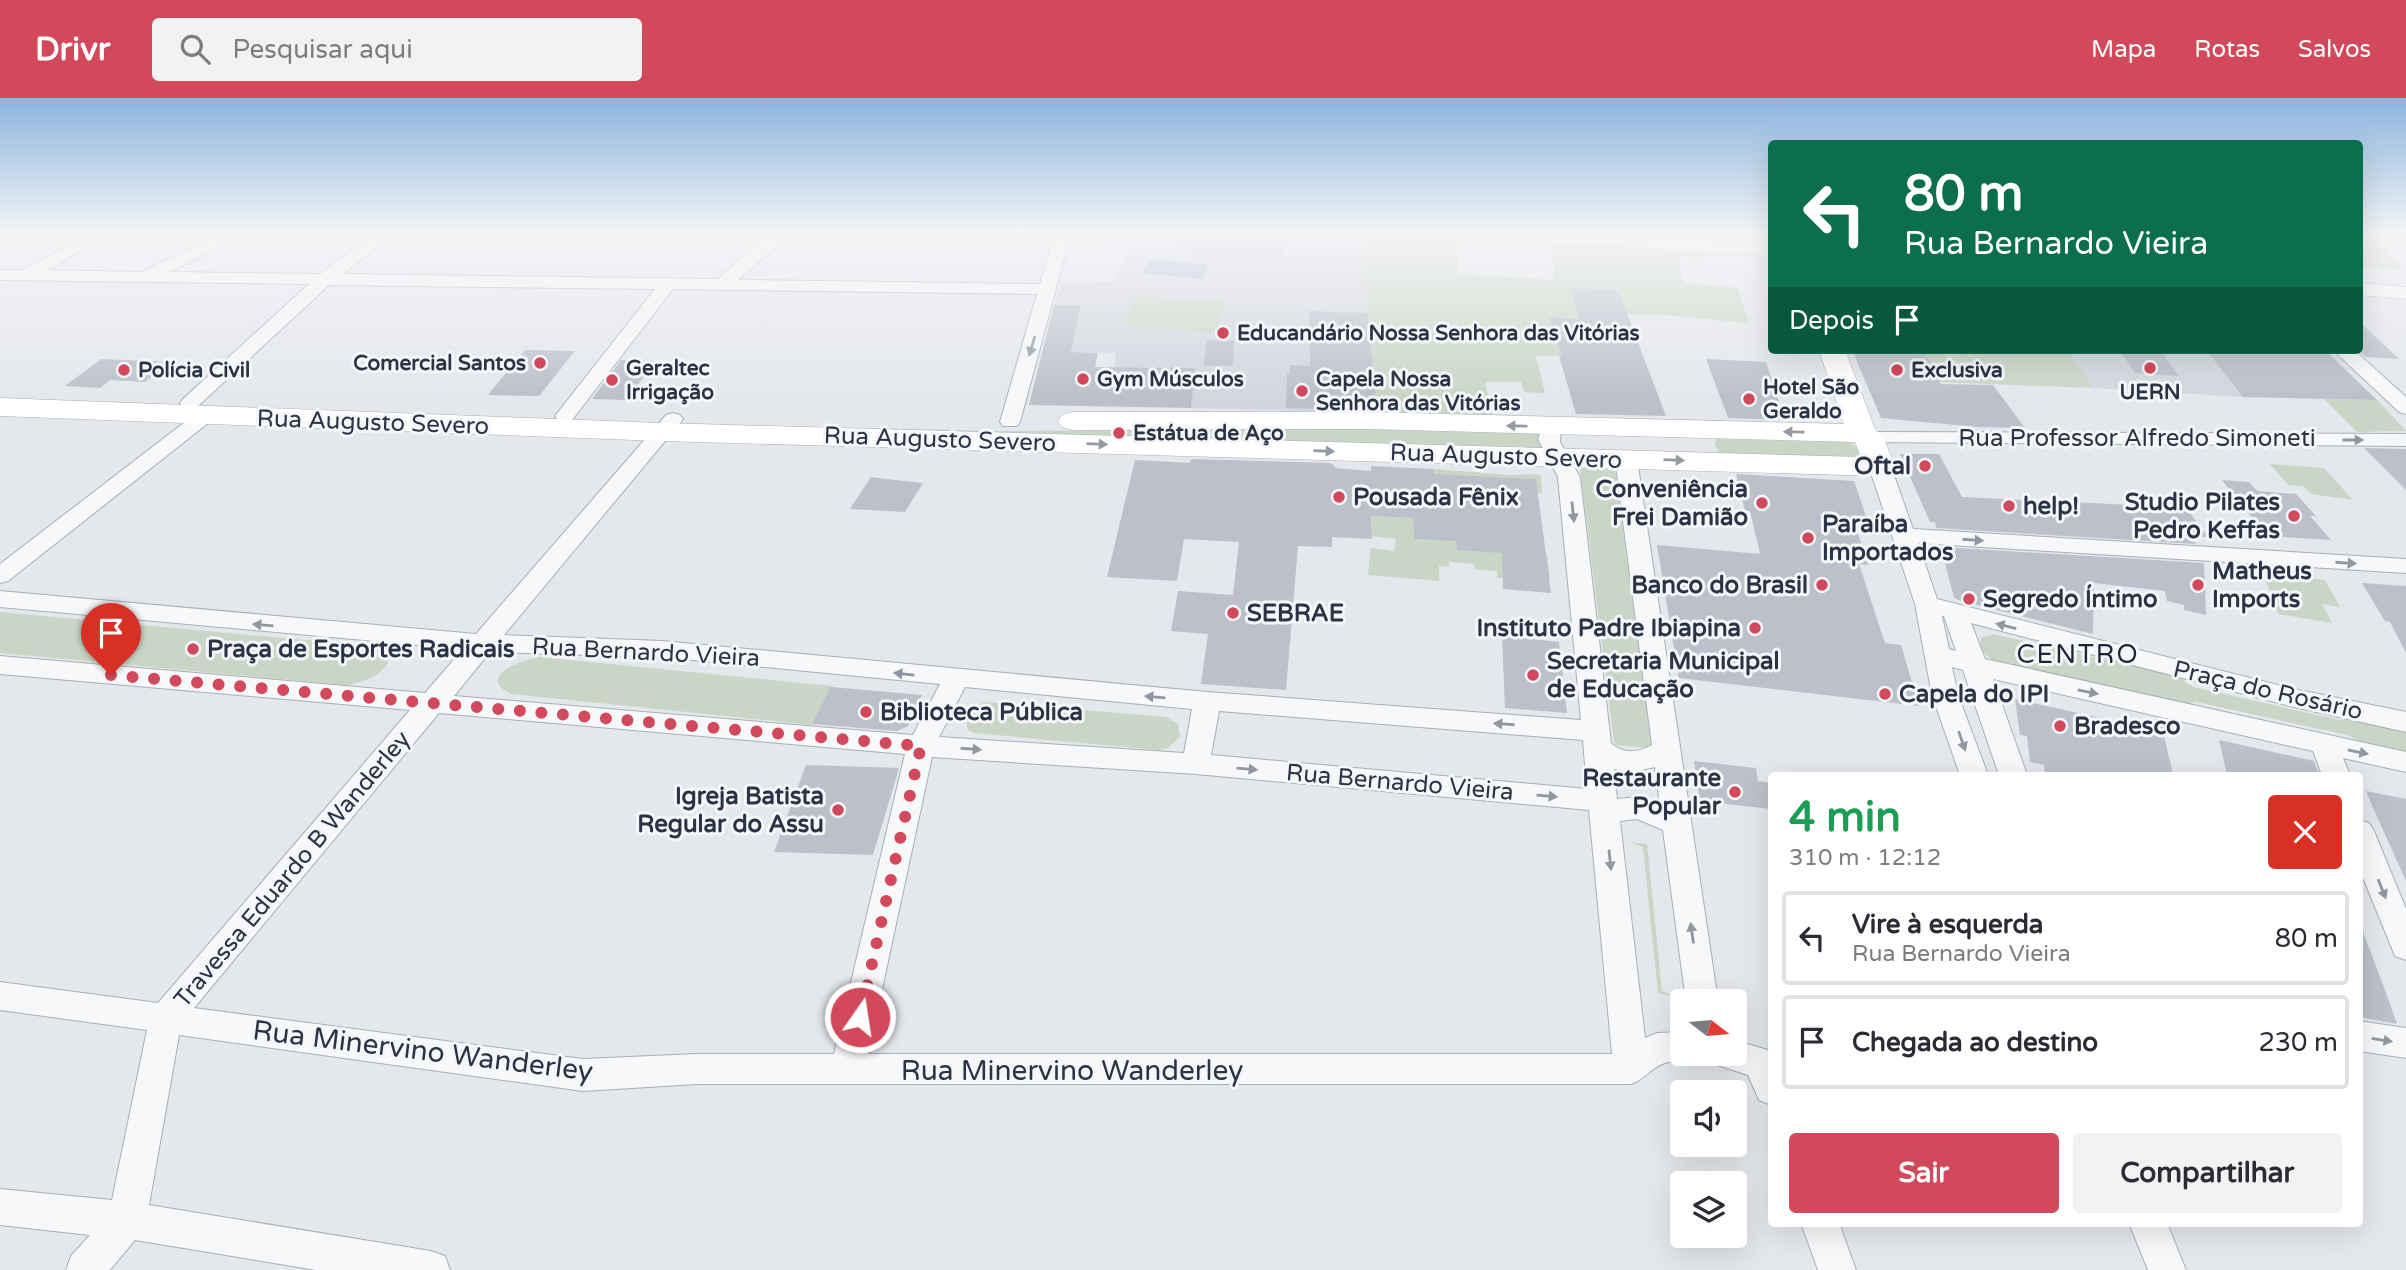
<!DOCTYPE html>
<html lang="pt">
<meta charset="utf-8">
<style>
:root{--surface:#fff;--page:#f2f2f3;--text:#2b2b33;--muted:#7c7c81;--line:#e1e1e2;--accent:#d1495b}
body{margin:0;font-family:"Varela Round",sans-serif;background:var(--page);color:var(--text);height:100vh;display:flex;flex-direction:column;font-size:26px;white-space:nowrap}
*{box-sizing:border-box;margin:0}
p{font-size:23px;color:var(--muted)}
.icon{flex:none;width:38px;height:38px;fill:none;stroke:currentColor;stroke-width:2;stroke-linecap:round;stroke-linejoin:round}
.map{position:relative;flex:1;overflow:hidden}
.side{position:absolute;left:1768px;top:674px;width:595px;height:455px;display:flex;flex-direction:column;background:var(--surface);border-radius:7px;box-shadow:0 7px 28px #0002}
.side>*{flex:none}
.hud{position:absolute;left:1768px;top:42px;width:595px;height:214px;border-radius:7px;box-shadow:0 7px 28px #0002;background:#0b6e4f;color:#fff;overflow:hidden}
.needle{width:46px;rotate:106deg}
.fabs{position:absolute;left:1670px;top:891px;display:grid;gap:14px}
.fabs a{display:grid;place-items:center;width:77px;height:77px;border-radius:7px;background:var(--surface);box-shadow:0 7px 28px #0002;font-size:35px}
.pin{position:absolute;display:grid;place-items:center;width:60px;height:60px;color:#fff;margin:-72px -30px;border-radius:50% 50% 50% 0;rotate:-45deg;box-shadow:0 0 7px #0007}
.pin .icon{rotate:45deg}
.me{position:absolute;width:77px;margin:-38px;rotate:13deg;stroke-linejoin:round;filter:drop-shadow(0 0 5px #0008)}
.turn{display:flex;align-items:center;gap:24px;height:147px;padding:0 21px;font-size:32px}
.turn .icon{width:91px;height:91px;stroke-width:2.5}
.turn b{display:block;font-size:49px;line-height:60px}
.then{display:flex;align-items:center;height:66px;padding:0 21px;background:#0003;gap:14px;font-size:26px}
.round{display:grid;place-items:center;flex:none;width:74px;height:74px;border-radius:7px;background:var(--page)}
.summary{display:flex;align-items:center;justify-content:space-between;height:119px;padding:0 21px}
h1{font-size:42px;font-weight:800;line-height:52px;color:#1e9e55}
.button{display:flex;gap:14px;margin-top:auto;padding:14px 21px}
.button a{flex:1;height:80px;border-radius:7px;background:var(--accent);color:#fff;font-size:28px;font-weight:800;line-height:80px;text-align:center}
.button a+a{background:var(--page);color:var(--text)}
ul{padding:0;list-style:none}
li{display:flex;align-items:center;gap:21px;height:94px;margin:0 14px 10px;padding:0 7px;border:4px solid var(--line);border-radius:7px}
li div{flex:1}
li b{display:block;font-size:26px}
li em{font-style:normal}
header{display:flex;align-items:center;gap:42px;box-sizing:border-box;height:98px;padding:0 35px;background:var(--accent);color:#fff}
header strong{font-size:33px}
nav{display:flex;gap:38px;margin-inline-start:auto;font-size:24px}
.search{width:490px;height:63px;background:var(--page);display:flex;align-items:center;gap:18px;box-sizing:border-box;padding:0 24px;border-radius:7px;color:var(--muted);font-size:26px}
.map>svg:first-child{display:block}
.built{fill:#d2d6de}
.green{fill:#c9d6c5}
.water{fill:#9fb4cc}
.building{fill:#bbc0ca}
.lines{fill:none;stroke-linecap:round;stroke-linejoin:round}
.minor-casing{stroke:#a9aeb7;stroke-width:2}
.tertiary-casing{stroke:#a9aeb7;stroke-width:1}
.secondary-casing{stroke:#a9aeb7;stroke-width:1}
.minor{fill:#f7f8fa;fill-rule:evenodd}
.tertiary{fill:#f7f8fa;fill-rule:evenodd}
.secondary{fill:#fff;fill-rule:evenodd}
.oneway{fill:#9196a0}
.oneway2{fill:#959aa2}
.route{stroke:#d1495b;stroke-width:12;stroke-dasharray:0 21.6}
.poi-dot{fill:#d1495b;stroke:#f4f6f9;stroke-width:2.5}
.labels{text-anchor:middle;stroke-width:6;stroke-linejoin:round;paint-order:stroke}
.far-poi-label{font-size:21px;font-weight:bold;fill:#2b3445;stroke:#f4f6f9;text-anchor:start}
.street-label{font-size:24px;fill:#2b3445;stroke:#f4f6f9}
.poi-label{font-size:24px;font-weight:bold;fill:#2b3445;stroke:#f4f6f9;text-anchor:start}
.neighbourhood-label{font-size:26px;letter-spacing:2px;fill:#1d2536;stroke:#f4f6f9}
.near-street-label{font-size:28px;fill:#2b3445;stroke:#f4f6f9}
</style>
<header>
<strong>Drivr</strong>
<div class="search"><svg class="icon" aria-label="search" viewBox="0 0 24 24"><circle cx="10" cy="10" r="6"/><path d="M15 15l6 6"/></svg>Pesquisar aqui</div>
<nav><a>Mapa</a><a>Rotas</a><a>Salvos</a></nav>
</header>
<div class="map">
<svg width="2406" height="1172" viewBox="0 0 2406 1172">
<rect width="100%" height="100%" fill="#e4e7ec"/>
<g class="built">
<polygon points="1107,135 1185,135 1178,154 1281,161 1288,135 1361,135 1378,315 1191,310 1194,270 1114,269 1116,255 1071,254 1081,208 1055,207 1061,183 1113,184 1127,151 1101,149"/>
<polygon points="2068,252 2206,252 2243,299 2093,290"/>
</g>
<g class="green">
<polygon points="1361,135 1456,139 1459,176 1555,182 1551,145 1702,154 1704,160 1679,158 1682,185 1738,190 1749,225 1664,217 1627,216 1618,192 1571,191 1580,221 1549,221 1562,258 1536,258 1545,295 1524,294 1521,284 1485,284 1492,318 1378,315"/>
<polygon points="2359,135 2366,135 2404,172 2359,169"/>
<polygon points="1137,198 1225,204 1217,235 1125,228"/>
<polygon points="1924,252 2068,252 2093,290 1939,284"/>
<polygon points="2324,301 2377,302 2406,333 2357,334"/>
<polygon points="688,326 1001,333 1132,332 1131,340"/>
<polygon points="1191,327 1543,336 1545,351 1185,341 1181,335 1185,329"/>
<polygon points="1716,341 1850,344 1859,352 1859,360 1720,356 1715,347"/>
<polygon points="2270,366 2324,370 2353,402 2311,396 2303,388 2288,387"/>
<polygon points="1586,368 1615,373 1652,650 1617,647 1614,644 1580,370"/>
<polygon points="1434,371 1510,377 1538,376 1541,379 1542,396 1538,395 1536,381 1452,377 1457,451 1547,457 1550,480 1503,477 1502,480 1497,480 1497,473 1475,471 1474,466 1449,464 1449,469 1439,468 1439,483 1368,477 1371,450 1394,453 1396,441 1372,438 1371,418 1413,420 1414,441 1446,442 1437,421"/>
<polygon points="2263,475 2325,482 2340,509 2322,506 2332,525 2278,516"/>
<path d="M 0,514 L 382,549 L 390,553 C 391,576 364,584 346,587 L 0,555 Z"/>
<path d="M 1993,536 L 2177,578 L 2193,589 L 2340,622 L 2347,621 L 2399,630 L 2406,634 L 2406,654 L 2363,645 L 2347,637 L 2196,604 L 2183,607 L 1994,563 C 1985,557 1979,552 1981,540 Z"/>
<path d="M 540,559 L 832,588 L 812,627 L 511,596 C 475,579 523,561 540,559 Z"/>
<path d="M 985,604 L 1166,619 L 1178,626 L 1180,639 L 1168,650 L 1159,652 L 973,635 L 968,632 C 963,617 972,610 985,604 Z"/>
<polygon points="1629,744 1647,746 1662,893 1677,899 1658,895 1643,749"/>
</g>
<polygon class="water" points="1149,161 1209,167 1202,181 1142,175"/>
<g class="building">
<polygon points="1185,135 1288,135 1281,161 1178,154"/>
<polygon points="1570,191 1618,192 1666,318 1576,316 1559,258 1562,258 1549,220 1580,221"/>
<polygon points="1054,207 1081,207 1071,254 1098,255 1095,269 1195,270 1191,310 1029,307"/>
<polygon points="1309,213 1368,215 1377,312 1286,310 1287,275 1290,276 1290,267 1310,268"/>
<polygon points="2359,223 2399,261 2366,259 2359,253"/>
<polygon points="1206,242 1234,243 1233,268 1204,268"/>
<polygon points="525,252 575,253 539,298 488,297"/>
<polygon points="1852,252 1924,252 1941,286 1993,287 2025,330 1977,329 1881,320"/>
<polygon points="2119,252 2160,252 2179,278 2135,275"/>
<polygon points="2206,252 2325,252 2377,302 2243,299"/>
<polygon points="101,261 170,264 145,284 110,282 100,290 65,288"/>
<polygon points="1706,261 1766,264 1785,322 1728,320"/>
<polygon points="621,262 655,263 627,302 592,301"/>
<polygon points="2364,350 2406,351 2406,392"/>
<polygon points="1900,356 1939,356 1962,399 2153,408 2148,402 2181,403 2208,439 2190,438 2196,446 1936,430 1935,424 1930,424"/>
<polygon points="1191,361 1329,365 1334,367 1335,370 1371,373 1371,368 1434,371 1434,376 1536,381 1551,495 1503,491 1502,455 1457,452 1456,443 1414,441 1413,420 1371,418 1372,441 1332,439 1332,449 1298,448 1286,592 1201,586 1208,536 1171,533 1178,493 1233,497 1239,444 1184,441 1177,483 1107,479 1135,362 1190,365"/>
<polygon points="1736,376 1854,383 1868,424 1854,423 1868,467 1859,466 1885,545 1901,547 1919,608 1679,580 1657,447 1760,456 1750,413 1745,413"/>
<polygon points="871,379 886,381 923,385 905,414 850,411"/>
<polygon points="2222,382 2249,384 2257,393 2296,396 2316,418 2310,418 2331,442 2267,438"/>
<polygon points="1941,449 2204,465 2206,517 2184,512 2184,507 2167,503 2165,493 2094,485 2093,536 1961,503 1954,500"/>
<polygon points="2362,485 2406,488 2406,555 2390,524 2385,523"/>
<polygon points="1502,538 1559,544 1567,615 1505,610"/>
<polygon points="831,589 922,597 908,628 897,633 812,626"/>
<polygon points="2015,601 2128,626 2127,622 2162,629 2173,677 2045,677 2044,667 2030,664 2027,638 2020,637"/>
<polygon points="2219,642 2314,663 2319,677 2227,677"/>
<polygon points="1694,663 1756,670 1758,683 1771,685 1771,711 1700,703"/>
<polygon points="806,667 899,670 873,757 774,754"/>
<polygon points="2366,693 2406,701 2406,783 2374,712"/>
<polygon points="2361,828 2386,895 2397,926 2359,919 2359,829"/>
</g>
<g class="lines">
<g class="minor-casing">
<g id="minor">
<polygon points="90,135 110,135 48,172 142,174 221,135 242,135 240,139 169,174 320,176 377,135 395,135 343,176 718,181 764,139 772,135 792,135 738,182 1040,186 1055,135 1071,135 1020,324 1017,328 1003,328 1000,324 1037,196 673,191 572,322 558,322 555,318 655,191 329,187 197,309 183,309 180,305 183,301 309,186 0,182 0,172 24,172"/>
<polygon points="2333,252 2354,252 2406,299 2406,316 2399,314"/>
<polygon points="205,312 212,314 215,318 212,322 8,483 0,485 0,466 198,314"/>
<path d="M 673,315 L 680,317 L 683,321 L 680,325 L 504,537 L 662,543 L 1207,594 L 1581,622 L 1558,379 L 1538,341 L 1544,324 L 1558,324 L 1561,328 L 1560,344 L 1580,379 L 1611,645 C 1623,656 1638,655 1652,647 L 1615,361 L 1618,356 L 1634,356 L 1637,361 L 1718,903 L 1686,903 L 1663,732 L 1637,721 L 1620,723 L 1645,940 L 1657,935 L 1682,934 L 1682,956 L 1696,956 L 1694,960 C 1684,963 1675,962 1665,965 C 1653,968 1644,982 1631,986 L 697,986 L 583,993 L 179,937 L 149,1107 L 431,1153 L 445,1158 L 450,1172 L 316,1172 L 135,1142 L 110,1172 L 66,1172 L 71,1158 L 90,1137 L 0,1127 L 0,1091 L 112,1102 L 147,932 L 0,912 L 0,884 L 158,905 L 410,612 L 0,576 L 0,558 L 425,595 L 463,551 L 0,509 L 0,493 L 476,536 L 666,317 ZM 490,554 L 662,559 L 940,586 L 913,637 L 454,598 ZM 965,589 L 1192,611 L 1184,655 L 939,639 ZM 1219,613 L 1583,642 L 1587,691 L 1211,657 ZM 439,615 L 905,656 L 834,956 L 697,956 L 583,961 L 194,910 ZM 932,659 L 1196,676 L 1589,712 L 1612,956 L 868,956 ZM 1655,669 L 1660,707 L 1639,699 L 1617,701 L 1614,671 L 1632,674 Z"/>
<polygon points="1869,334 2406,336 2406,348 1862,344 1858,340 1862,336"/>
<path d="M 1880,363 L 1888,364 L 1891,369 L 1913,431 L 2406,461 L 2406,475 L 1918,445 L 1937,501 L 2294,591 L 2406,614 L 2406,634 L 2294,609 L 1971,525 L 1985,561 L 2406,654 L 2406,674 L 2343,660 L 2350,677 L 2322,677 L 2313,653 L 1993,581 L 2027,677 L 1999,677 L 1963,572 L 1952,569 L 1958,597 L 1988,677 L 1960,677 L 1932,597 L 1915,506 L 1869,369 L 1872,364 ZM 1942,518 L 1944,518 L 1956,553 L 1949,551 Z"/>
<polygon points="2359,722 2369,725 2374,733 2406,811 2406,862 2395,858 2359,770"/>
<polygon points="2359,923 2406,930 2406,960 2359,953"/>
<polygon points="1734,942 1771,953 1771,1007 1759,1002 1748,977 1717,967 1712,956 1734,956"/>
<polygon points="1801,1125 1839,1125 1856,1172 1818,1172"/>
<polygon points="2129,1125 2167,1125 2186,1172 2148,1172"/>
</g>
</g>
<g class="tertiary-casing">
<g id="tertiary">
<polygon points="1509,135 1605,135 1771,146 1771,158 1519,141 1512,139"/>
<polygon points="2359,185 2406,189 2406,201 2359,197"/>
</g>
</g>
<g class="secondary-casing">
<polygon id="secondary" points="1819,252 1845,252 1875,331 1884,340 1895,369 1891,375 1880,378 662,343 0,318 0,300 662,325 1861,359 1855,344 1368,331 1072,332 1062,329 1058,323 1062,317 1072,314 1368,314 1844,326"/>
</g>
<use href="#minor" class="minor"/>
<use href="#tertiary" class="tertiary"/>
<use href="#secondary" class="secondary"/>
</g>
<defs><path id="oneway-solid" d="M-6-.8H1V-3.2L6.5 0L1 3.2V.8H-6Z" transform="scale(1.75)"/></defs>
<g class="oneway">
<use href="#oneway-solid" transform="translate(1032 248) rotate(106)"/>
<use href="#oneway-solid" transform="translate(2353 342)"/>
<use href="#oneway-solid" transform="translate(1573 414) rotate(84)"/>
<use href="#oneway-solid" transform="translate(1973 442) rotate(4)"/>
<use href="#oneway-solid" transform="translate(2346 465) rotate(4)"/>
<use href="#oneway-solid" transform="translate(263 527) rotate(-175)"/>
<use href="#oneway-solid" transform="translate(2006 528) rotate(-166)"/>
<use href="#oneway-solid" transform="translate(904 576) rotate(-174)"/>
<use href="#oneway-solid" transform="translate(2088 594) rotate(12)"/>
<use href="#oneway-solid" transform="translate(1155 599) rotate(-175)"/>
<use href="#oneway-solid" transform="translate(1504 626) rotate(-176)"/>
<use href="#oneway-solid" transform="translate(1962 643) rotate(71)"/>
<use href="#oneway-solid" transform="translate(971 651) rotate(4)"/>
<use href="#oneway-solid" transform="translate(2358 654) rotate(12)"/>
<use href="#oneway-solid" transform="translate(1247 671) rotate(5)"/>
<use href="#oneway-solid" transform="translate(1547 698) rotate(5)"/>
<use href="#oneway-solid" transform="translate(1610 762) rotate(84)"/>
<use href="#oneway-solid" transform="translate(2382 791) rotate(68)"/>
<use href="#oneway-solid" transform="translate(1692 835) rotate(-98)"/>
<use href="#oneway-solid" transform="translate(2382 942) rotate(9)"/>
</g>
<g class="oneway2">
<use href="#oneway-solid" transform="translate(1517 328) rotate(-179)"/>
<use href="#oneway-solid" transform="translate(1794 334) rotate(-179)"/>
<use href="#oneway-solid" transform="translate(1097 346) rotate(2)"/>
<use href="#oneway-solid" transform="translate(1324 353) rotate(2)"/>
<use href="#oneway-solid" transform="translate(1674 362) rotate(2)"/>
</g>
<linearGradient id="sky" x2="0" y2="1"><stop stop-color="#8bb4dd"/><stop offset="0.45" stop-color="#f3f4f6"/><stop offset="1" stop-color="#f3f4f6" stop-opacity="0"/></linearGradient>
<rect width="2406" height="299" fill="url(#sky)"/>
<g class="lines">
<polyline class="route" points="111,577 921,648 860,919"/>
</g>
<g class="poi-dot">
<circle cx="1223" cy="235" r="7"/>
<circle cx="540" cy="265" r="7"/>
<circle cx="2150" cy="270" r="7"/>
<circle cx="124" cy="272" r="7"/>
<circle cx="1897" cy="272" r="7"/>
<circle cx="1083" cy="281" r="7"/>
<circle cx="612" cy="282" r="7"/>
<circle cx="1302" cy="293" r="7"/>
<circle cx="1749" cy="301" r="7"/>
<circle cx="1119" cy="335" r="7"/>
<circle cx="1925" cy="368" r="7"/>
<circle cx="1339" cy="399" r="7"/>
<circle cx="1762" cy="405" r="7"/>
<circle cx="2009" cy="408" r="7"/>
<circle cx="2294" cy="418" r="7"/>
<circle cx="1808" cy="440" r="7"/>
<circle cx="1822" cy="487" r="7"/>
<circle cx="2198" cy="487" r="7"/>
<circle cx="1969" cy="501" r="7"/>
<circle cx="1233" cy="515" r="7"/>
<circle cx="1755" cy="530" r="7"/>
<circle cx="193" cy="551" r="7"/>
<circle cx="1533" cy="577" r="7"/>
<circle cx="1885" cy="596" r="7"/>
<circle cx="866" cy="614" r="7"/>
<circle cx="2060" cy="628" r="7"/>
<circle cx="1735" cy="694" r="7"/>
<circle cx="838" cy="712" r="7"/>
</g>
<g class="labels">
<g class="far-poi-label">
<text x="1237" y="242">Educandário Nossa Senhora das Vitórias</text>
<text x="526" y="272" text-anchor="end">Comercial Santos</text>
<text x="626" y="277">Geraltec<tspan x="626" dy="24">Irrigação</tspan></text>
<text x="138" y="279">Polícia Civil</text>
<text x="1911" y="279">Exclusiva</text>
<text x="1097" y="288">Gym Músculos</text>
<text x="1316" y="288">Capela Nossa<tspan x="1316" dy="24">Senhora das Vitórias</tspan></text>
<text x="1763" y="296">Hotel São<tspan x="1763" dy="24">Geraldo</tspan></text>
<text x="2150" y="301" text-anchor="middle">UERN</text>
<text x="1133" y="342">Estátua de Aço</text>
</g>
<g class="street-label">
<text transform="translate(373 324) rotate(2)" y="8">Rua Augusto Severo</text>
<text x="2137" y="348">Rua Professor Alfredo Simoneti</text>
<text transform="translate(940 341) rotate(2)" y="8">Rua Augusto Severo</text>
<text transform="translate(1506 358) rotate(2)" y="8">Rua Augusto Severo</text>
<text transform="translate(646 554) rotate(3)" y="8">Rua Bernardo Vieira</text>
<text transform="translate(2268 592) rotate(13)" y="8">Praça do Rosário</text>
<text transform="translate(1400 684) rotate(5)" y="8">Rua Bernardo Vieira</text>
<text transform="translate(292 771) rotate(-50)" y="8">Travessa Eduardo B Wanderley</text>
</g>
<g class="poi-label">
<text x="1911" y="376" text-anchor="end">Oftal</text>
<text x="1748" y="399" text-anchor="end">Conveniência<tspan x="1748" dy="28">Frei Damião</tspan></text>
<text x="1353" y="407">Pousada Fênix</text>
<text x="2280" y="412" text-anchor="end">Studio Pilates<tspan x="2280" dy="28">Pedro Keffas</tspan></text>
<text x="2023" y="416">help!</text>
<text x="1822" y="434">Paraíba<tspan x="1822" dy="28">Importados</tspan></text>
<text x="2212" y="481">Matheus<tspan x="2212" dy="28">Imports</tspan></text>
<text x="1808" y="495" text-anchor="end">Banco do Brasil</text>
<text x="1983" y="509">Segredo Íntimo</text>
<text x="1247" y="523">SEBRAE</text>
<text x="1741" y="538" text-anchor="end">Instituto Padre Ibiapina</text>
<text x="207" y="559">Praça de Esportes Radicais</text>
<text x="1547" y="571">Secretaria Municipal<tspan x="1547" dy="28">de Educação</tspan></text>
<text x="1899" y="604">Capela do IPI</text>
<text x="880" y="622">Biblioteca Pública</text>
<text x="2074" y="636">Bradesco</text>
<text x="1721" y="688" text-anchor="end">Restaurante<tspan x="1721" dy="28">Popular</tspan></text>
<text x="824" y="706" text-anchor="end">Igreja Batista<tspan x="824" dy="28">Regular do Assu</tspan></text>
</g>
<g class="neighbourhood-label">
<text x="2078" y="565">CENTRO</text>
</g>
<g class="near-street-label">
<text transform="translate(423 952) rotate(7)" y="10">Rua Minervino Wanderley</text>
<text x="1072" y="982">Rua Minervino Wanderley</text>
</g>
</g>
</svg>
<div class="fabs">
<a><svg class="needle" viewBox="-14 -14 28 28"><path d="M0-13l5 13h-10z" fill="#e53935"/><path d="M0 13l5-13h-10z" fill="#7c7c81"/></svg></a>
<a><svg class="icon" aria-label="sound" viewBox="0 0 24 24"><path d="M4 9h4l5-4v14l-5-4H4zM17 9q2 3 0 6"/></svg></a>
<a><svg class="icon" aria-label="layers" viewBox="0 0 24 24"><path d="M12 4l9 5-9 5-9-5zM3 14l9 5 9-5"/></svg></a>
</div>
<div class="pin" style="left:111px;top:577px;background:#d93025"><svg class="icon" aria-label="arrive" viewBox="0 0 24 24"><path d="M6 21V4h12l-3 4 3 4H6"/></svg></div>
<svg class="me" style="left:860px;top:919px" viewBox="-20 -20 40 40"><circle r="17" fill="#d1495b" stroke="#fff" stroke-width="3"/><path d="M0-11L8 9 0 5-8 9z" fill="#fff"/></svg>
<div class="hud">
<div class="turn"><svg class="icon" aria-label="left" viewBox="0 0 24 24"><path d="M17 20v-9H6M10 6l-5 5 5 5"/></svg><div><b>80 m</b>Rua Bernardo Vieira</div></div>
<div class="then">Depois<svg class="icon" aria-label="arrive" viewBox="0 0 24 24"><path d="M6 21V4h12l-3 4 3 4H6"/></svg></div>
</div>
<section class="side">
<div class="summary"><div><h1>4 min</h1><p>310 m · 12:12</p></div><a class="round" style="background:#d93025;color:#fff"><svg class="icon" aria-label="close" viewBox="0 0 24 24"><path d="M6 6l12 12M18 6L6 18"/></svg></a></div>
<ul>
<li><svg class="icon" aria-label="left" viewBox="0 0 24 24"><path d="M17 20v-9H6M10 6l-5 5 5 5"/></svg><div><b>Vire à esquerda</b><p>Rua Bernardo Vieira</p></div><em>80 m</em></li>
<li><svg class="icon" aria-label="arrive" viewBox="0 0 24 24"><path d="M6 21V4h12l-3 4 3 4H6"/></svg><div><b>Chegada ao destino</b></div><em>230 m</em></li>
</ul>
<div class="button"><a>Sair</a><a>Compartilhar</a></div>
</section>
</div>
